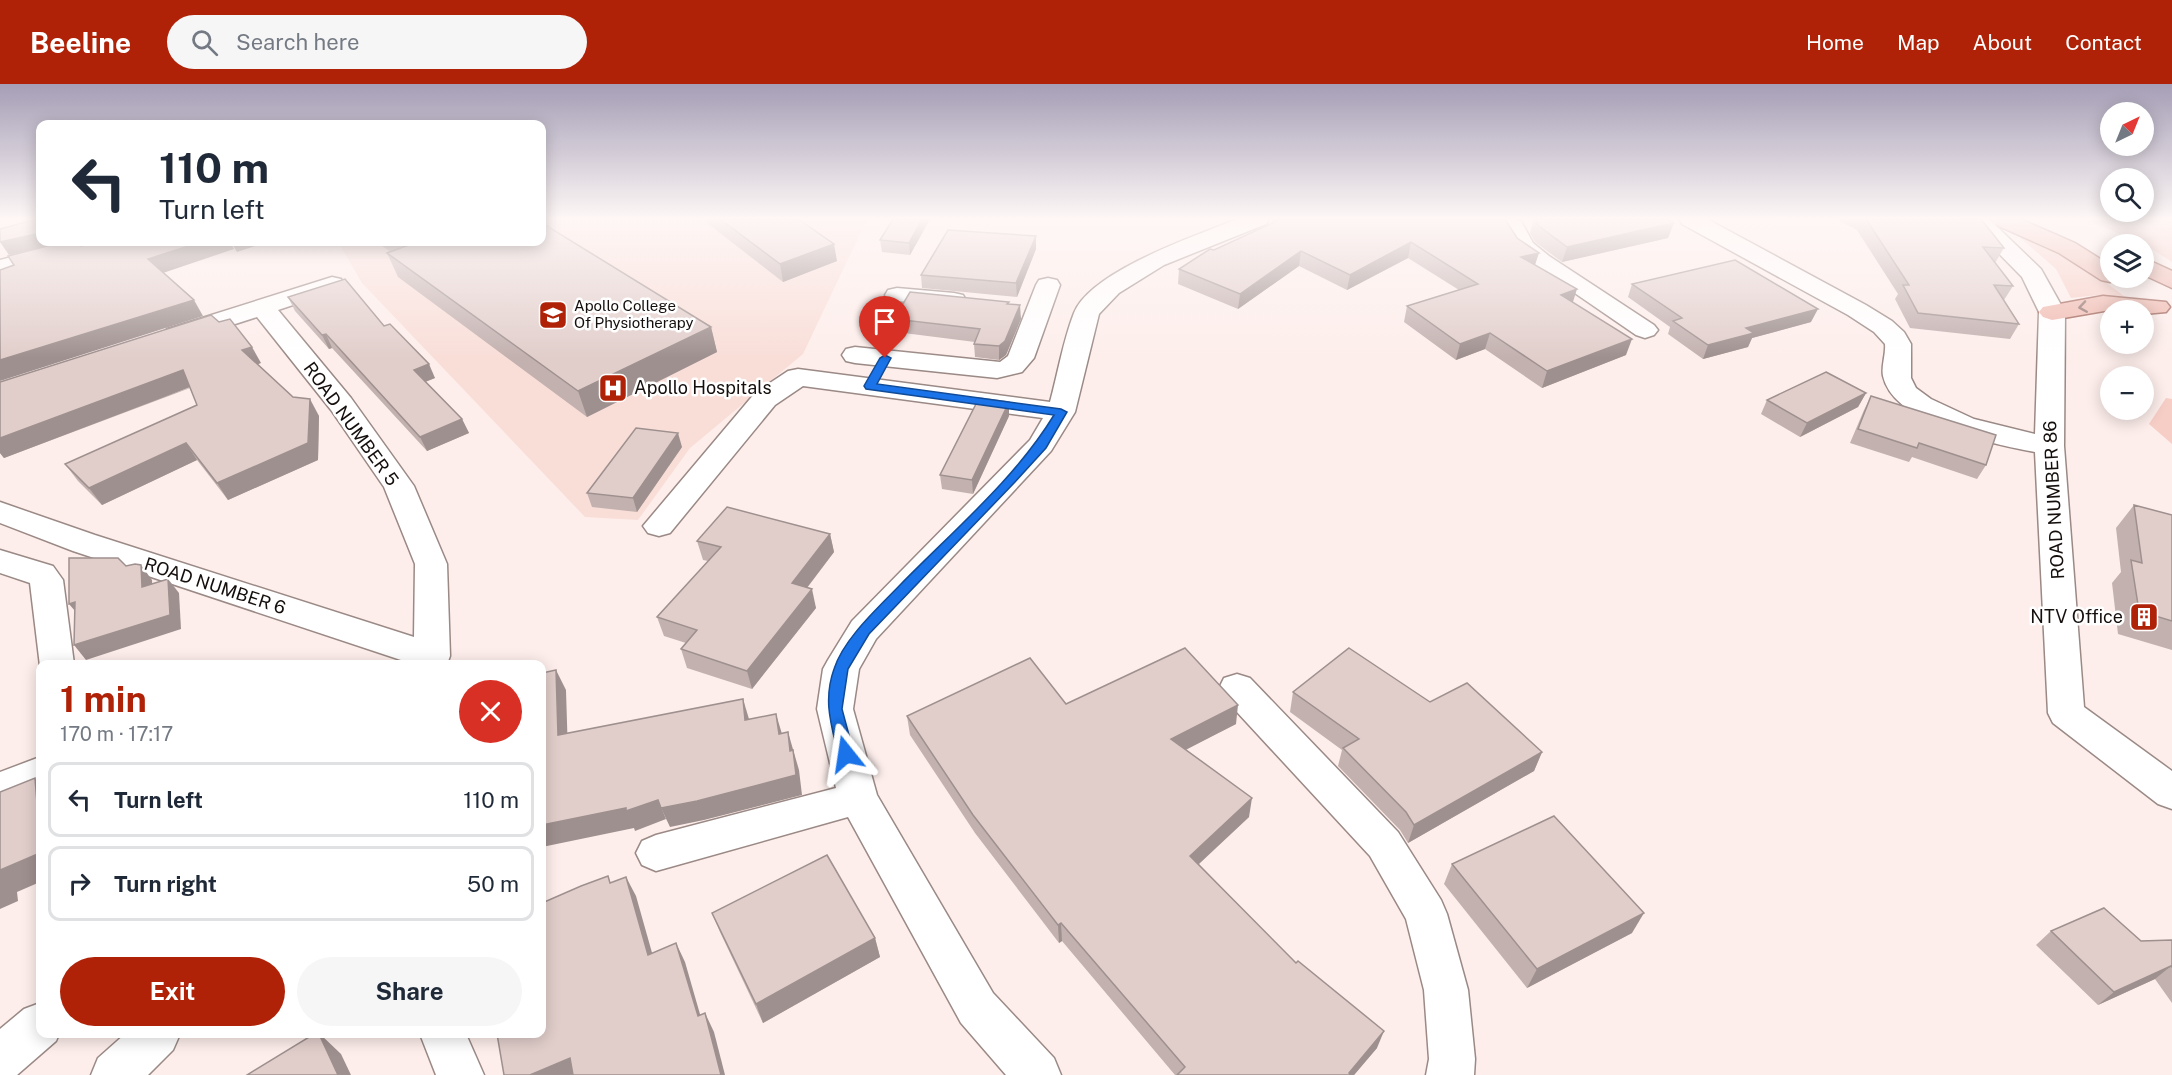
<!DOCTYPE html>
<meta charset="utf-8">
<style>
:root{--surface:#fff;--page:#f6f6f7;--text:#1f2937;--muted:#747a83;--line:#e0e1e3;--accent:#af2208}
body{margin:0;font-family:"Public Sans",sans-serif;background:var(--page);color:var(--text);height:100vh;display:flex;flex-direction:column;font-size:22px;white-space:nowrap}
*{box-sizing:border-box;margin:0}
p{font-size:20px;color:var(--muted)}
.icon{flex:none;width:33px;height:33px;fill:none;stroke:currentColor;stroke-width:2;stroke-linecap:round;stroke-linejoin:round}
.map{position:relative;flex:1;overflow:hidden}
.side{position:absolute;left:36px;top:576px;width:510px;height:378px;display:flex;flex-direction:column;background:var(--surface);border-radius:12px;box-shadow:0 3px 15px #0003}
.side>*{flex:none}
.hud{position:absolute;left:36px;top:36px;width:510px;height:126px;border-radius:12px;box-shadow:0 3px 15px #0003;background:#fff;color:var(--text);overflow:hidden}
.needle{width:39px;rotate:43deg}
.controls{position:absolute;left:2100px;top:18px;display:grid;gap:12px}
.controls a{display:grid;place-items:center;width:54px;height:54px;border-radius:50%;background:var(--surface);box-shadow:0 3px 15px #0003;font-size:30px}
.pin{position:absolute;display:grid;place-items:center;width:51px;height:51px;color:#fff;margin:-62px -26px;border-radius:50% 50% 50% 0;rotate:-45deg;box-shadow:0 0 6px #0007}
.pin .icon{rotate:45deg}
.me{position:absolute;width:66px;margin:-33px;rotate:345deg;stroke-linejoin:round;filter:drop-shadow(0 0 4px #0008)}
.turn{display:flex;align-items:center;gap:21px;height:126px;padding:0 24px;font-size:27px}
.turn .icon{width:78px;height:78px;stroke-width:2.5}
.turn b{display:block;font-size:42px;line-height:51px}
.round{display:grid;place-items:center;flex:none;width:63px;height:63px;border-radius:32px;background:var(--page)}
.head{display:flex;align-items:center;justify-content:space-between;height:102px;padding:0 24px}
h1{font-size:36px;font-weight:700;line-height:45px;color:var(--accent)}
.action{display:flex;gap:12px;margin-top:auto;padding:12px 24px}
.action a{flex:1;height:69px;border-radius:36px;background:var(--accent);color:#fff;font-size:24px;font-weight:700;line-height:69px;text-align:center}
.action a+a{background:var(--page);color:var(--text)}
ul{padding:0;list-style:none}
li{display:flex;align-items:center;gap:18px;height:75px;margin:0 12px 9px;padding:0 12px;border:3px solid var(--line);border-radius:12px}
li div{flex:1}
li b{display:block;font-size:22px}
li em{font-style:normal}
header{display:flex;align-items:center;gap:36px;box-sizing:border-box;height:84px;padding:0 30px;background:var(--accent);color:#fff}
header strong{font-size:28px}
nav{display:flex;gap:33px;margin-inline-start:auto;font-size:21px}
.search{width:420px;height:54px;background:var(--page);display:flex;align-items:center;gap:15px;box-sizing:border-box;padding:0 21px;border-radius:33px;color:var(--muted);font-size:22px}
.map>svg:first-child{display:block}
.built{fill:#f9ded8}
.green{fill:#f7cec6}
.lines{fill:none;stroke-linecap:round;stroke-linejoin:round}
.minor-casing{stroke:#9a8985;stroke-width:3}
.major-casing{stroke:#9c5f53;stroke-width:3}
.minor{fill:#fff;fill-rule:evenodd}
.major{fill:#efb9af;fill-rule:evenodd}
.wall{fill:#c2b1af}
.shaded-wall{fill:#9e908e}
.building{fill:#e1cecb;stroke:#9e908e;stroke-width:1.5}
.oneway{stroke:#8c6c66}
.route{fill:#1a73e8;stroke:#114b97;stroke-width:1.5}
.labels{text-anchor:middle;stroke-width:5;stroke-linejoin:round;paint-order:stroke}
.far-poi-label{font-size:15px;fill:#140e0c;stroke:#fff;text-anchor:start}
.poi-label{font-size:18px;fill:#140e0c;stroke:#fff;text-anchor:start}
.street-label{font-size:18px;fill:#140e0c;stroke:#fff}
</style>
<header>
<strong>Beeline</strong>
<div class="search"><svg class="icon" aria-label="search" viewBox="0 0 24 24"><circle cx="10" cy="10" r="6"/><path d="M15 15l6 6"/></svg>Search here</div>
<nav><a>Home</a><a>Map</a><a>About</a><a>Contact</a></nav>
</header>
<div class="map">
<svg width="2172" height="991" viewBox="0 0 2172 991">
<rect width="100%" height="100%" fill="#fdeeeb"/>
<polygon class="built" points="542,135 867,135 803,270 690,364 638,436 585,433 362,199 338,158 542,158"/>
<g class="green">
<polygon points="2084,135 2172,135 2172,178 2144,160"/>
<polygon points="2008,143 2088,185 2124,212 2099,211 2071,214 2056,185"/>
<polygon points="2166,314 2172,315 2172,360 2149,340"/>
</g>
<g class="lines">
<g class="minor-casing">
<g id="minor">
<path d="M 1238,135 L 1269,135 L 1266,140 L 1164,181 L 1119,209 L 1099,230 L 1075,328 L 1051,367 L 876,555 L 859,585 L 853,625 L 877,711 L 993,909 L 1054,974 L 1061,991 L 1006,991 L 961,939 L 848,733 L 656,787 L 642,781 L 636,769 L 642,757 L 656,751 L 836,704 L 817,625 L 823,585 L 828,576 L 852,537 L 1030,356 L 1043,334 L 803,302 L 775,321 L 670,449 L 659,452 L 648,449 L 643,442 L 755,309 L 788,287 L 798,285 L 1050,318 C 1058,289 1063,257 1074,229 C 1091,187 1197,151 1238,135 Z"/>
<polygon points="1513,135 1521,137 1533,159 1549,172 1654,241 1658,246 1654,251 1645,254 1636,251 1515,168 1502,142 1505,137"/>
<path d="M 1679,135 L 1707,135 L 1866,221 L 1892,237 L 1904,248 L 1911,260 L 1911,294 L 1916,304 L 1931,315 L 1974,335 L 2035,350 L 2039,228 L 2022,193 L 1965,135 L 1989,135 L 2041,185 L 2065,228 L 2064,362 L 2084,623 L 2172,687 L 2172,725 L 2158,720 L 2053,639 L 2048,629 L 2035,368 C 1994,360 1894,341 1883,292 C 1881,282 1886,271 1885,260 L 1874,248 L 1848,231 L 1682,140 Z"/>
<polygon points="70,158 107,158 103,163 0,190 0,176"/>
<polygon points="332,193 341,195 344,200 341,205 278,226 351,314 414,402 447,480 450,572 447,580 413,580 73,467 0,439 0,418 95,451 414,553 415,480 384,403 331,326 257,233 176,259 167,257 163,251 167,245"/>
<polygon points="1048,194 1057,196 1060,201 1034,274 1022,288 997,294 855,279 846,277 842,271 846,265 855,263 1000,278 1008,272 1036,201 1039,196"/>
<polygon points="897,204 954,209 963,211 966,216 963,221 954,223 888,216 885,211 888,206"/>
<polygon points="0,466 53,482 63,496 74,580 40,582 30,499 0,489"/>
<polygon points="1237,590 1250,594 1398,748 1441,816 1447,830 1468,906 1475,975 1474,991 1426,991 1429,975 1424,906 1406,835 1370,772 1224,614 1219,604 1224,594"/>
<polygon points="40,673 40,705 0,720 0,688"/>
<polygon points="40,919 40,950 59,950 56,957 17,991 0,991 0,945 24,925"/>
<polygon points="125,950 180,950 173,966 148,991 91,991 98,974"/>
<polygon points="420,950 466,950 484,991 436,991"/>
</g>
</g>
<g class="major-casing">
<g id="major">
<polygon points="1991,135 2020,135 2075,159 2110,181 2110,194 2120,194 2110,198 2101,196 2059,169 1994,140"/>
<polygon points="2144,174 2172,187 2172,204 2144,191"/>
<polygon points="2103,212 2166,218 2170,223 2166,228 2144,230 2144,226 2110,226 2052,236 2043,233 2039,228 2043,223"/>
</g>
</g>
<use href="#minor" class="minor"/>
<use href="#major" class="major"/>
</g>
<g class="wall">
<polygon points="702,135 798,135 837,177 783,198"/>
<polygon points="930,135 910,171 882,168 880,156"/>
<polygon points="1272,135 1505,135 1535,181 1626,271 1542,304 1485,265 1456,276 1404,238 1407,222 1459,206 1408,174 1347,206 1299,182 1238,225 1178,200 1179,185 1214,166 1272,139"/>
<polygon points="1534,135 1667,135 1674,139 1668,154 1562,178 1535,158 1530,149"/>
<polygon points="1836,135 1981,135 2004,164 1995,179 2013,202 2004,216 2019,240 2010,255 1910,244 1895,215 1898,210 1857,146"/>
<polygon points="376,158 542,158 711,243 717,268 587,333 398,193 387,169 391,168"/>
<polygon points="1036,165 1017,213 922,204 921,191"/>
<polygon points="1632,200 1811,238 1752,254 1748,263 1703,275 1668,250 1670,243 1628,213"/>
<polygon points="288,213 384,242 435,294 425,298 462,335 469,349 427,367 332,264 329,265 295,227"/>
<polygon points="1009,220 1021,235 1006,271 999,276 975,273 974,260 975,258 896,248 894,235"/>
<polygon points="261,279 257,280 293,313 319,332 318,376 228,416 197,376 102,421 78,397 65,380 197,321 190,304 4,374 0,369"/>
<polygon points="1866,309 1858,323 1800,353 1761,330 1767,316"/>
<polygon points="1871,312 1986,381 1977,395 1912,373 1909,378 1850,359 1864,326"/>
<polygon points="1009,332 973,410 942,405 940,391"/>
<polygon points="682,363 637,428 592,423 587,409"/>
<polygon points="2134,421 2172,431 2172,566 2118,550 2112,499 2121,488 2116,444"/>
<polygon points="830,450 834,468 807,504 816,524 752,605 687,584 681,565 686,559 664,552 657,533 708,477 703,476 697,457"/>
<polygon points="1293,608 1430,618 1542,668 1534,687 1408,759 1400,746 1338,682 1342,666 1290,628"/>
<polygon points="1066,620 1236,640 1186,665 1249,733 1199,780 1377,964 1354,991 1175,991 1062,857 1059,859 975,749 910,651 907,632"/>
<polygon points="1452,780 1632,849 1527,904 1444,800"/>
<polygon points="712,829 875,854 880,873 763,939 720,848"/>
<polygon points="2051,847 2141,857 2172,856 2172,919 2155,895 2098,921 2036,861"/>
</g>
<g class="shaded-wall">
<polygon points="922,135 930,135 910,171 909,159"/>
<polygon points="1674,139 1668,154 1562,178 1567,163"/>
<polygon points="40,149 40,158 69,158 9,171 0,158"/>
<polygon points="1036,152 1036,165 1017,213 1016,199"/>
<polygon points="201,158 230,158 234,165 157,191 148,175"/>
<polygon points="231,158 268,158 237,168"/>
<polygon points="1411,158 1408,174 1347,206 1350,191"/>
<polygon points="834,160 837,177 783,198 780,180"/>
<polygon points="1301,167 1299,182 1238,225 1240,210"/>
<polygon points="1539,169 1534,184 1521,173"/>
<polygon points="1577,205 1572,221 1561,211"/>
<polygon points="194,216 203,232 0,297 0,276"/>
<polygon points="1020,221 1021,235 1006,271 999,276 999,262"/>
<polygon points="1818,225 1811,238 1752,254 1748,263 1703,275 1708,261 1746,244"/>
<polygon points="711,243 717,268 587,333 578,307"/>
<polygon points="1490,249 1485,265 1456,276 1460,260"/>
<polygon points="326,250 332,264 329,265 322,251"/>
<polygon points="1632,255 1626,271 1542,304 1547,287"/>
<polygon points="252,263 261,279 251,283 242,266"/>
<polygon points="429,280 435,294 420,300 414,286"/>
<polygon points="183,286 193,302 4,374 0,369 0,354"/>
<polygon points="1866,309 1858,323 1800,353 1807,339"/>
<polygon points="310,315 319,332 318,376 228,416 217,399"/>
<polygon points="1009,318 1009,332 973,410 972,396"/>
<polygon points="462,335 469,349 427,367 420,353"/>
<polygon points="678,349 682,363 637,428 633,414"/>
<polygon points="186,359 197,376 102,421 89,404"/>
<polygon points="830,450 834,468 796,518 792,499"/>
<polygon points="141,481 152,496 153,517 142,503"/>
<polygon points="168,495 179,509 181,545 86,576 74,561"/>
<polygon points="812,505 816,524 752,605 747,587"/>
<polygon points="75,518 81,534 69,520"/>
<polygon points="556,586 566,606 568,671 558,651"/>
<polygon points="743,615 749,635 745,636"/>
<polygon points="1238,621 1236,640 1170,674 1171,655"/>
<polygon points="776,630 782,650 779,650"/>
<polygon points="788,648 799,686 802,711 704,736 670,743 661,724 790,667"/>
<polygon points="1542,668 1534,687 1408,759 1414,741"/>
<polygon points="35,694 40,700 40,757"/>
<polygon points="1252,714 1249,733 1188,790 1190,772"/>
<polygon points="658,716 666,735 635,747 634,744 542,763 542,741"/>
<polygon points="40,769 40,798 17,808 18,817 0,825 0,786"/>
<polygon points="626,793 636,812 658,890 648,871"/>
<polygon points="1644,829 1632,849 1527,904 1537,885"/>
<polygon points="1061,839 1062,857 1059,859 1058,841"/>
<polygon points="875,854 880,873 763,939 756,920"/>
<polygon points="676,859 685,878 706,951 698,932"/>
<polygon points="2171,882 2155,895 2098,921 2114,908"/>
<polygon points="705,929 714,948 725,991 721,991"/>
<polygon points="1384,947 1377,964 1354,991 1348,991 1349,989"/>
<polygon points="319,950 320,950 341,970 351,991 338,991"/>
<polygon points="570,974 582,991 530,991"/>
</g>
<g class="building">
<polygon points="37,135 40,135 40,149 0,158 0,145"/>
<polygon points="720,135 798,135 834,160 780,180"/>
<polygon points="893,135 922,135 909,159 880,156"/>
<polygon points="1276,135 1505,135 1517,154 1539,169 1521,173 1577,205 1561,211 1632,255 1547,287 1490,249 1460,260 1407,222 1478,200 1411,158 1350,191 1301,167 1240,210 1179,185 1210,165 1214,166 1279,136"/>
<polygon points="1535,135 1667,135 1674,139 1567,163 1539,142"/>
<polygon points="1866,135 1981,135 2004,164 1983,163 2013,202 1994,201 2019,240 1918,229 1903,201 1909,201"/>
<polygon points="542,139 711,243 578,307 387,169 406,162 399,158 542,158"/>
<polygon points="948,146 1036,152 1016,199 921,191"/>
<polygon points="63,158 78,158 81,162 96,158 201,158 148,175 194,216 0,276 0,186 14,181 8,172"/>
<polygon points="1735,176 1818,225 1746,244 1754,249 1708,261 1673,237 1682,234 1632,200"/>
<polygon points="345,195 384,242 390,240 429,280 414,286 462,335 420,353 326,250 322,251 288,213"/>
<polygon points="910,208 1009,218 1007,220 1020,221 1005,257 999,262 974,260 980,245 894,235"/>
<polygon points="211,231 219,238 230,235 252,263 242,266 293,313 310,315 308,359 217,399 186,359 89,404 65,380 197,321 183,286 0,354 0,298"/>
<polygon points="1826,288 1866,309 1807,339 1767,316"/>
<polygon points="1871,312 1996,351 1986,381 1919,359 1917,364 1858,345"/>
<polygon points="979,314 1009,318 972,396 940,391"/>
<polygon points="636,344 678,349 633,414 587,409"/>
<polygon points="2134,421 2172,431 2172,537 2139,527 2131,476 2142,479"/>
<polygon points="727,423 830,450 792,499 812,505 747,587 681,565 697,546 657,533 721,463 697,457"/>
<polygon points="69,474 118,474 126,482 135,480 141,481 142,503 168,495 170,531 74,561 75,518 69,520"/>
<polygon points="1185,564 1238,621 1171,655 1252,714 1190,772 1296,879 1298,877 1384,947 1349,989 1351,991 1177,991 1185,983 1061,839 1058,841 973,731 907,632 1030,574 1066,620"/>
<polygon points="1349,564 1430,618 1467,599 1542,668 1414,741 1406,728 1343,664 1359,655 1293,608"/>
<polygon points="556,586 558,651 743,615 745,636 776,630 779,650 788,648 790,667 793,666 796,691 697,717 661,724 658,716 626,727 626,724 542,741 542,589"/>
<polygon points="35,694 40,757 40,769 0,786 0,708"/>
<polygon points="1554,732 1644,829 1537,885 1452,780"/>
<polygon points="827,771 875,854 756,920 712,829"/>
<polygon points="608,792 610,799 626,793 648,871 676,859 698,932 705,929 721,991 573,991 570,974 530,991 504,991 497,950 542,950 542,819 581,802"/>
<polygon points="2104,824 2141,857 2172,856 2172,883 2171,882 2114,908 2051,847"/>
<polygon points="314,950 319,950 338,991 247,991"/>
</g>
<defs><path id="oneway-chevron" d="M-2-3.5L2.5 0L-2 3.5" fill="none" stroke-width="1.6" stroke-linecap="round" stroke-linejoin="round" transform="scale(1.5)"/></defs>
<use class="oneway" href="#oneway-chevron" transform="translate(2083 223) rotate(171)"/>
<linearGradient id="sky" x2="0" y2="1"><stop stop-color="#a59eb6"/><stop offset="0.49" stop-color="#fef7f6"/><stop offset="1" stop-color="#fef7f6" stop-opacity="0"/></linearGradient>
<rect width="2172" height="274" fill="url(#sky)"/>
<path class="route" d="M 885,271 L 891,274 L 877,300 L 1061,325 L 1067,328 L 1046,364 L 1015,398 L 869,550 L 848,585 L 842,625 L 854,670 L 852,674 L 846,676 L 841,674 L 838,670 C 831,640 823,616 834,585 C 844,554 879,523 901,500 C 954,446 1015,395 1054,331 L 866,305 L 864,302 L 880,274 Z"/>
<defs>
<g id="university-square" transform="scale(1.5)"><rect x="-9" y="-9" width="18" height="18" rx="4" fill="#af2208" stroke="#fff"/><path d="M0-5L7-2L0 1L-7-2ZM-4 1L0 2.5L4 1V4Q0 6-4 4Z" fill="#fff"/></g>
<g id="hospital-square" transform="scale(1.5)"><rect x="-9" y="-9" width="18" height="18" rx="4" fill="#af2208" stroke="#fff"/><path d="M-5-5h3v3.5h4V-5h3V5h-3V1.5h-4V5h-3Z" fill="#fff"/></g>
<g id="building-square" transform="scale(1.5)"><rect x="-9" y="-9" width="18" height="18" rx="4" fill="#af2208" stroke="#fff"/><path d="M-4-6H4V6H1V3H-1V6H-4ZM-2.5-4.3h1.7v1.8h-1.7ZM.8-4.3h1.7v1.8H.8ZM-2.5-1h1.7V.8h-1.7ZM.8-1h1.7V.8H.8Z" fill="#fff"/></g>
</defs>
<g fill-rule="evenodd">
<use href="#university-square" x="553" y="231"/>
<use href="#hospital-square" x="613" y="304"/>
<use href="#building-square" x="2144" y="533"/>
</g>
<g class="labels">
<g class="far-poi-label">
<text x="574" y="227">Apollo College<tspan x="574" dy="17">Of Physiotherapy</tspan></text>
</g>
<g class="poi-label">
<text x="634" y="310">Apollo Hospitals</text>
<text x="2123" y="539" text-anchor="end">NTV Office</text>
</g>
<g class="street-label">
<text transform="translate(351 340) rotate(54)" y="6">ROAD NUMBER 5</text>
<text transform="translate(2054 416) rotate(-93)" y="6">ROAD NUMBER 86</text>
<text transform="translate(215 502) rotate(18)" y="6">ROAD NUMBER 6</text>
</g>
</g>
</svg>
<div class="controls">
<a><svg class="needle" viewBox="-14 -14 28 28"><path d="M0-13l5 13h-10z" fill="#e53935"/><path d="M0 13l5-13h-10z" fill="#747a83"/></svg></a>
<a><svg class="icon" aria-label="search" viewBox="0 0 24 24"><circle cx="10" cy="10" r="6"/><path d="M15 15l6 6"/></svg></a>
<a><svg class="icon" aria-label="layers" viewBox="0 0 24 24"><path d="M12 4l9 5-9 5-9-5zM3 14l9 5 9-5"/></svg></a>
<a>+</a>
<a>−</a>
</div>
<div class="pin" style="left:885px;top:274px;background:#d93025"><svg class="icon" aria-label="arrive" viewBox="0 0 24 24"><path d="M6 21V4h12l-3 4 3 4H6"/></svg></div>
<svg class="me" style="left:846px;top:670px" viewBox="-20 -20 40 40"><path d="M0-17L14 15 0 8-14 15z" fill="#1a73e8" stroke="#fff" stroke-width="4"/></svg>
<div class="hud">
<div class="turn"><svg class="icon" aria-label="left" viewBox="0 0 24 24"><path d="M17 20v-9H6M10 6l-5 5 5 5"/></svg><div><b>110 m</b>Turn left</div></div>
</div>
<section class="side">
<div class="head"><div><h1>1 min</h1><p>170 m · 17:17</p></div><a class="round" style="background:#d93025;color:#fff"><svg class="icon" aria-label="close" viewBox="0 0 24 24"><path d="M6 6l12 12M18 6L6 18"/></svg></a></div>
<ul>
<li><svg class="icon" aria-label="left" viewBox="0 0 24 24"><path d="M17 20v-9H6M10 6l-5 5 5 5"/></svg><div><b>Turn left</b></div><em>110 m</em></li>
<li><svg class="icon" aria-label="right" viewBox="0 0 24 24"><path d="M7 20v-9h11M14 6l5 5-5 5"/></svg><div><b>Turn right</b></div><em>50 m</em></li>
</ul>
<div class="action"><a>Exit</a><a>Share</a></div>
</section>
</div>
